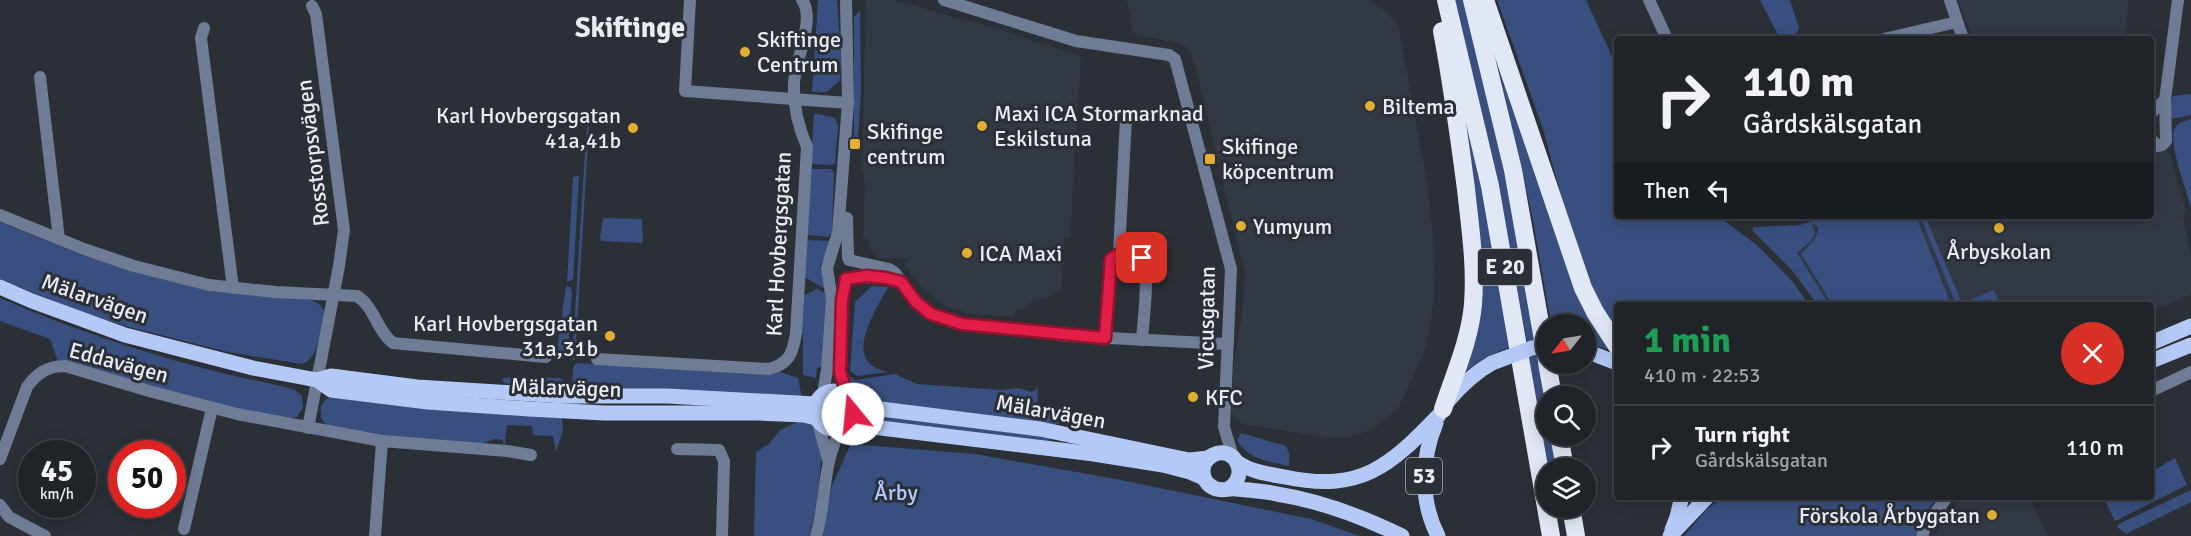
<!DOCTYPE html>
<meta charset="utf-8">
<style>
:root{--surface:#202328;--page:#282b30;--text:#f1f3f6;--muted:#a2a4a8;--line:#3d4045}
body{margin:0;font-family:Signika,sans-serif;background:var(--page);color:var(--text);height:100vh;display:flex;flex-direction:column;font-size:22px;white-space:nowrap}
*{box-sizing:border-box;margin:0}
p{font-size:20px;color:var(--muted)}
.icon{flex:none;width:33px;height:33px;fill:none;stroke:currentColor;stroke-width:2;stroke-linecap:round;stroke-linejoin:round}
.map{position:relative;flex:1;overflow:hidden}
.drawer{position:absolute;left:1614px;top:302px;width:540px;height:198px;display:flex;flex-direction:column;background:var(--surface);border-radius:6px;box-shadow:0 3px 15px #0003,0 0 0 2px var(--line)}
.drawer>*{flex:none}
.banner{position:absolute;left:1614px;top:36px;width:540px;height:183px;border-radius:6px;box-shadow:0 3px 15px #0003,0 0 0 2px var(--line);background:#202328;color:var(--text);overflow:hidden}
.needle{width:39px;rotate:239deg}
.controls{position:absolute;left:1536px;top:314px;display:grid;gap:12px}
.controls a{display:grid;place-items:center;width:60px;height:60px;border-radius:50%;background:var(--surface);box-shadow:0 3px 15px #0003,0 0 0 2px var(--line);font-size:30px}
.speed{position:absolute;left:18px;top:440px;display:flex;gap:12px;font-size:30px;font-weight:700;text-align:center}
.speed>*{display:grid;place-content:center;width:78px;height:78px;border-radius:50%;background:var(--surface);box-shadow:0 3px 15px #0003,0 0 0 2px var(--line);line-height:1}
.speed small{font-size:15px;font-weight:400}
.speed .limit{border:9px solid #d22;background:#fff;color:#111}
.pin{position:absolute;display:grid;place-items:center;width:51px;height:51px;color:#fff;margin:-26px;border-radius:12px;box-shadow:0 3px 9px #0006}
.me{position:absolute;width:66px;margin:-33px;rotate:343deg;stroke-linejoin:round;filter:drop-shadow(0 0 4px #0008)}
.turn{display:flex;align-items:center;gap:21px;height:126px;padding:0 30px;font-size:27px}
.turn .icon{width:78px;height:78px;stroke-width:2.5}
.turn b{display:block;font-size:42px;line-height:51px}
.then{display:flex;align-items:center;height:57px;padding:0 30px;background:#0003;gap:12px;font-size:22px}
.round{display:grid;place-items:center;flex:none;width:63px;height:63px;border-radius:32px;background:var(--page)}
.overview{display:flex;align-items:center;justify-content:space-between;height:102px;padding:0 30px}
h1{font-size:36px;font-weight:700;line-height:45px;color:#1e9e55}
ul{padding:0;list-style:none}
li{display:flex;align-items:center;gap:18px;height:84px;padding:0 30px;border-top:2px solid var(--line)}
li div{flex:1}
li b{display:block;font-size:22px}
li em{font-style:normal}
.map>svg:first-child{display:block}
.built{fill:#323844}
.green{fill:#394f7f}
.lines{fill:none;stroke-linecap:round;stroke-linejoin:round}
.minor{stroke:#6f7c96;stroke-width:12}
.major{stroke:#b4c9f5;stroke-width:15}
.highway{stroke:#e1e8f5;stroke-width:18}
.major-bridge{stroke:#b4c9f5;stroke-width:15}
.route-casing{stroke:#92132f;stroke-width:15}
.route{stroke:#e11d48;stroke-width:10}
.poi-dot{fill:#e2af34;stroke:#2b2f36;stroke-width:2}
.labels{text-anchor:middle;stroke-width:6;stroke-linejoin:round;paint-order:stroke}
.shield{fill:#2b2f36;stroke:#b0b3b9;stroke-width:1.5}
.shield-label{font-size:21px;font-weight:bold;fill:#e9ecf1}
.poi-label{font-size:22px;fill:#e9ecf1;stroke:#2b2f36;text-anchor:start}
.street-label{font-size:22px;fill:#e9ecf1;stroke:#2b2f36}
.park-label{font-size:22px;fill:#b2cbfe;stroke:#2b2f36}
.district-label{font-size:28px;font-weight:bold;fill:#e9ecf1;stroke:#2b2f36}
</style>
<div class="map">
<svg width="2191" height="536" viewBox="0 0 2191 536">
<rect width="100%" height="100%" fill="#2b2f36"/>
<g class="built">
<polygon points="866,0 895,0 967,21 970,20 1081,56 1070,238 1064,238 1061,292 1054,292 1046,299 1035,300 1020,311 1014,310 1014,317 973,314 955,310 944,305 922,288 904,264 908,259 877,258 869,248 869,240 863,239 865,184 862,170"/>
<polygon points="1127,0 1368,0 1387,12 1398,24 1427,182 1433,237 1435,288 1430,328 1423,356 1398,408 1372,430 1349,437 1331,438 1242,424 1233,416 1231,411 1234,361 1242,316 1245,274 1196,70 1191,55 1186,47 1179,43 1136,35 1133,31"/>
<polygon points="1958,0 2128,0 2126,34 2121,33 2120,39 1973,39"/>
<polygon points="2151,143 2163,148 2170,154 2186,211 2183,217 2191,255 2191,295 2151,311 2151,304 1829,304 1797,253 1810,242 1811,222 1828,216 2151,216"/>
<polygon points="1962,497 2029,497 2048,536 1934,536 1956,502"/>
</g>
<g class="green">
<polygon points="818,0 837,0 841,56 840,80 827,92 812,92"/>
<path d="M 1453,0 L 1465,0 L 1517,223 L 1537,340 L 1527,342 C 1506,227 1483,113 1453,0 Z"/>
<polygon points="1497,0 1586,0 1617,67 1617,216 1718,216 1758,246 1793,282 1808,304 1617,304 1617,340 1600,311 1563,203 1543,129"/>
<polygon points="1760,0 1790,0 1799,28 1794,39 1780,39"/>
<polygon points="860,11 861,92 858,138 854,138 854,17"/>
<polygon points="1490,32 1611,350 1586,343 1586,324 1551,324 1532,215"/>
<polygon points="1457,74 1478,167 1512,346 1484,358 1465,372 1472,339"/>
<polygon points="2191,94 2191,115 2171,119 2170,106 2173,96"/>
<polygon points="590,108 575,360 572,359 573,345 586,136"/>
<polygon points="814,113 835,118 838,126 835,163 832,165 811,164"/>
<path d="M 2191,119 L 2191,208 C 2187,192 2167,140 2175,128 C 2178,122 2185,121 2191,119 Z"/>
<polygon points="811,169 831,169 834,172 832,232 828,237 807,235"/>
<polygon points="579,176 573,279 567,282 573,177"/>
<path d="M 1829,216 L 1916,216 L 1951,304 L 1832,304 L 1801,254 C 1808,246 1819,238 1818,227 L 1812,223 L 1815,234 L 1810,242 L 1797,253 L 1829,304 L 1817,304 L 1791,269 L 1752,230 L 1754,227 L 1800,225 Z"/>
<polygon points="1920,216 1925,216 1962,303 1994,290 1999,302 2004,301 2005,304 1956,304"/>
<polygon points="603,218 642,219 643,240 641,243 602,241 600,238"/>
<path d="M 0,222 L 82,255 L 162,279 L 214,292 L 311,300 C 319,303 323,306 324,314 C 320,330 319,359 302,364 L 228,352 L 129,327 L 81,312 L 0,279 Z"/>
<polygon points="806,240 833,241 820,266 827,290 804,277"/>
<polygon points="566,286 570,287 572,292 568,352 565,358 556,357"/>
<path d="M 872,286 L 888,287 C 874,313 841,363 888,372 L 857,376 L 850,371 L 855,302 Z"/>
<polygon points="817,289 827,294 824,366 817,368 816,378 803,375 803,334 800,333 803,296"/>
<path d="M 0,298 C 69,328 141,352 214,371 C 240,378 268,382 295,390 L 302,396 L 303,408 L 297,417 L 284,420 L 58,362 L 50,339 L 0,321 Z"/>
<polygon points="1541,355 1546,396 1546,435 1554,435 1559,468 1547,468 1529,357"/>
<polygon points="576,363 764,374 780,372 798,378 802,398 572,391 573,368"/>
<polygon points="845,374 856,380 895,374 917,384 1001,390 1019,388 1031,392 1036,390 1038,385 1037,409 1070,415 1065,421 1053,426 883,405 856,395"/>
<polygon points="513,377 560,378 564,381 564,391 528,389 503,382 502,378"/>
<path d="M 333,396 L 403,406 L 562,418 L 563,430 L 556,452 L 553,436 L 533,435 L 532,426 L 507,425 L 504,450 L 503,440 L 495,439 L 478,445 L 397,438 L 326,425 C 317,414 319,401 333,396 Z"/>
<polygon points="860,410 1050,435 1049,443 858,421"/>
<polygon points="802,420 813,424 821,447 821,462 816,510 809,536 754,536 756,452 769,444 780,430"/>
<path d="M 1241,433 L 1286,446 L 1289,453 L 1289,466 C 1269,462 1247,459 1237,440 Z"/>
<polygon points="851,444 975,454 1121,480 1311,519 1360,536 822,536 832,485"/>
<polygon points="2175,458 2187,485 2115,521 2103,497 2151,496 2151,472"/>
<polygon points="2191,490 2191,502 2126,534 2117,527 2119,524"/>
<polygon points="1724,497 1938,497 1926,512 1915,536 1684,536 1707,509"/>
</g>
<g class="lines">
<g class="minor">
<polyline points="690,0 685,91 848,103"/>
<polyline points="944,0 1076,41 1169,55 1175,59 1231,269 1224,427 1233,457"/>
<polyline points="1649,0 1667,39"/>
<polyline points="1950,0 1963,39"/>
<polyline points="204,28 201,38 233,288"/>
<polyline points="1884,39 1957,22"/>
<polyline points="40,77 59,239"/>
<polyline points="2151,113 2165,100"/>
<polyline points="2151,139 2157,146 2162,145 2166,141 2165,100 2178,0"/>
<path d="M 0,215 L 84,249 L 134,266 L 209,285 L 276,292 L 357,296 C 374,306 377,331 393,343 L 546,357"/>
<polyline points="847,218 848,258"/>
<polyline points="1119,252 1126,118"/>
<polyline points="849,260 889,269 895,273 916,302 931,314 962,324 1018,329 1068,336 1228,344"/>
<polyline points="847,278 886,278 901,282"/>
<polyline points="846,279 842,300 840,372 848,397"/>
<path d="M 1105,338 L 1111,259 C 1118,253 1122,250 1132,252 C 1138,254 1142,258 1144,265 C 1149,278 1143,324 1142,340"/>
<path d="M 597,359 L 769,369 C 789,364 793,353 796,333 L 807,147 C 798,126 793,106 794,83 C 795,61 816,18 802,0"/>
<polyline points="2151,391 2191,372"/>
<polyline points="823,394 827,370 832,300 827,268 838,232 848,103 846,0"/>
<polyline points="818,422 828,460"/>
<polyline points="308,428 339,266 344,230 316,14 312,6"/>
<polyline points="677,449 719,450 724,461 722,536"/>
<path d="M 0,459 L 27,387 C 37,373 48,366 65,366 L 149,391 L 237,414 L 382,441 L 507,451 L 531,455"/>
<polyline points="0,505 9,517 45,536"/>
<polyline points="184,529 212,408"/>
<polyline points="375,536 382,441"/>
<path d="M 816,536 C 827,500 822,460 842,428"/>
<polyline points="1922,536 1926,525 1948,496"/>
</g>
<g class="major">
<polyline points="0,287 32,301 125,335 253,368 317,380 331,390 428,402 529,409 604,413 758,413 804,415 816,418"/>
<polyline points="2151,343 2191,326"/>
<polyline points="1586,351 1617,363"/>
<polyline points="2151,361 2191,345"/>
<polyline points="317,380 331,376 417,387 563,396 667,396 815,404"/>
<circle cx="834" cy="410" r="19"/>
<polyline points="850,400 873,408 1040,429 1189,460 1209,458"/>
<path d="M 1447,402 C 1460,387 1474,373 1492,363"/>
<path d="M 1436,423 C 1421,459 1420,501 1438,536"/>
<polyline points="848,424 1094,454 1163,465 1190,472 1204,478"/>
<path d="M 1237,462 C 1251,472 1269,474 1285,477 C 1361,493 1390,466 1439,415"/>
<path d="M 1228,489 C 1251,476 1234,444 1213,455 C 1199,462 1200,482 1214,488 C 1221,492 1229,488 1236,489 C 1250,490 1264,491 1277,494 C 1321,501 1363,517 1402,536"/>
<polyline points="1672,530 1677,517 1682,496"/>
<polyline points="1670,536 1708,496"/>
</g>
<g class="highway">
<polyline points="1446,0 1490,186 1551,536"/>
<polyline points="1472,0 1513,170 1546,357"/>
<polyline points="1485,0 1583,288 1595,312 1617,346"/>
<path d="M 1442,31 C 1452,83 1459,136 1466,189 C 1470,227 1476,265 1473,304 C 1470,340 1454,375 1443,409"/>
<polyline points="1547,363 1553,396"/>
<polyline points="1559,435 1565,468"/>
<polyline points="1571,507 1576,536"/>
</g>
<polyline class="major-bridge" points="1492,363 1532,348 1546,347"/>
</g>
<g class="lines">
<g class="route-casing">
<path id="route" d="M 853,414 L 853,407 L 848,397 L 840,372 L 842,300 L 846,279 L 867,276 L 886,278 L 901,282 L 916,302 L 931,314 L 962,324 L 1105,338 L 1111,259 C 1121,251 1131,248 1142,258"/>
</g>
<use href="#route" class="route"/>
</g>
<g class="poi-dot">
<circle cx="745" cy="52" r="6"/>
<circle cx="1370" cy="106" r="6"/>
<circle cx="982" cy="126" r="6"/>
<circle cx="633" cy="128" r="6"/>
<rect x="849" y="138" width="12" height="12" rx="3"/>
<rect x="1204" y="153" width="12" height="12" rx="3"/>
<circle cx="1241" cy="226" r="6"/>
<circle cx="1999" cy="228" r="6"/>
<circle cx="967" cy="253" r="6"/>
<circle cx="610" cy="336" r="6"/>
<circle cx="1193" cy="397" r="6"/>
<circle cx="1992" cy="515" r="6"/>
</g>
<g class="labels">
<g class="shield">
<rect x="1478" y="249" width="54" height="36" rx="4.5"/>
<rect x="1406" y="458" width="36" height="36" rx="4.5"/>
</g>
<g class="shield-label">
<text x="1505" y="274">E 20</text>
<text x="1424" y="483">53</text>
</g>
<g class="poi-label">
<text x="757" y="47">Skiftinge<tspan x="757" dy="25">Centrum</tspan></text>
<text x="1382" y="114">Biltema</text>
<text x="994" y="121">Maxi ICA Stormarknad<tspan x="994" dy="25">Eskilstuna</tspan></text>
<text x="621" y="123" text-anchor="end">Karl Hovbergsgatan<tspan x="621" dy="25">41a,41b</tspan></text>
<text x="867" y="139">Skifinge<tspan x="867" dy="25">centrum</tspan></text>
<text x="1222" y="154">Skifinge<tspan x="1222" dy="25">köpcentrum</tspan></text>
<text x="1253" y="234">Yumyum</text>
<text x="1999" y="259" text-anchor="middle">Årbyskolan</text>
<text x="979" y="261">ICA Maxi</text>
<text x="598" y="331" text-anchor="end">Karl Hovbergsgatan<tspan x="598" dy="25">31a,31b</tspan></text>
<text x="1205" y="405">KFC</text>
<text x="1980" y="523" text-anchor="end">Förskola Årbygatan</text>
</g>
<g class="street-label">
<text transform="translate(312 153) rotate(-97)" y="8">Rosstorpsvägen</text>
<text transform="translate(778 244) rotate(-87)" y="8">Karl Hovbergsgatan</text>
<text transform="translate(95 298) rotate(19)" y="8">Mälarvägen</text>
<text transform="translate(1206 318) rotate(-89)" y="8">Vicusgatan</text>
<text transform="translate(119 362) rotate(15)" y="8">Eddavägen</text>
<text transform="translate(566 387) rotate(2)" y="8">Mälarvägen</text>
<text transform="translate(1051 411) rotate(10)" y="8">Mälarvägen</text>
</g>
<g class="park-label">
<text x="896" y="500">Årby</text>
</g>
<g class="district-label">
<text x="630" y="37">Skiftinge</text>
</g>
</g>
</svg>
<div class="controls">
<a><svg class="needle" viewBox="-14 -14 28 28"><path d="M0-13l5 13h-10z" fill="#e53935"/><path d="M0 13l5-13h-10z" fill="#a2a4a8"/></svg></a>
<a><svg class="icon" aria-label="search" viewBox="0 0 24 24"><circle cx="10" cy="10" r="6"/><path d="M15 15l6 6"/></svg></a>
<a><svg class="icon" aria-label="layers" viewBox="0 0 24 24"><path d="M12 4l9 5-9 5-9-5zM3 14l9 5 9-5"/></svg></a>
</div>
<div class="speed"><div>45<small>km/h</small></div><div class="limit">50</div></div>
<div class="pin" style="left:1142px;top:258px;background:#d93025"><svg class="icon" aria-label="arrive" viewBox="0 0 24 24"><path d="M6 21V4h12l-3 4 3 4H6"/></svg></div>
<svg class="me" style="left:853px;top:414px" viewBox="-20 -20 40 40"><circle r="19" fill="#fff"/><path d="M0-13L10 11 0 6-10 11z" fill="#e11d48"/></svg>
<div class="banner">
<div class="turn"><svg class="icon" aria-label="right" viewBox="0 0 24 24"><path d="M7 20v-9h11M14 6l5 5-5 5"/></svg><div><b>110 m</b>Gårdskälsgatan</div></div>
<div class="then">Then<svg class="icon" aria-label="left" viewBox="0 0 24 24"><path d="M17 20v-9H6M10 6l-5 5 5 5"/></svg></div>
</div>
<section class="drawer">
<div class="overview"><div><h1>1 min</h1><p>410 m · 22:53</p></div><a class="round" style="background:#d93025;color:#fff"><svg class="icon" aria-label="close" viewBox="0 0 24 24"><path d="M6 6l12 12M18 6L6 18"/></svg></a></div>
<ul>
<li><svg class="icon" aria-label="right" viewBox="0 0 24 24"><path d="M7 20v-9h11M14 6l5 5-5 5"/></svg><div><b>Turn right</b><p>Gårdskälsgatan</p></div><em>110 m</em></li>
</ul>
</section>
</div>
